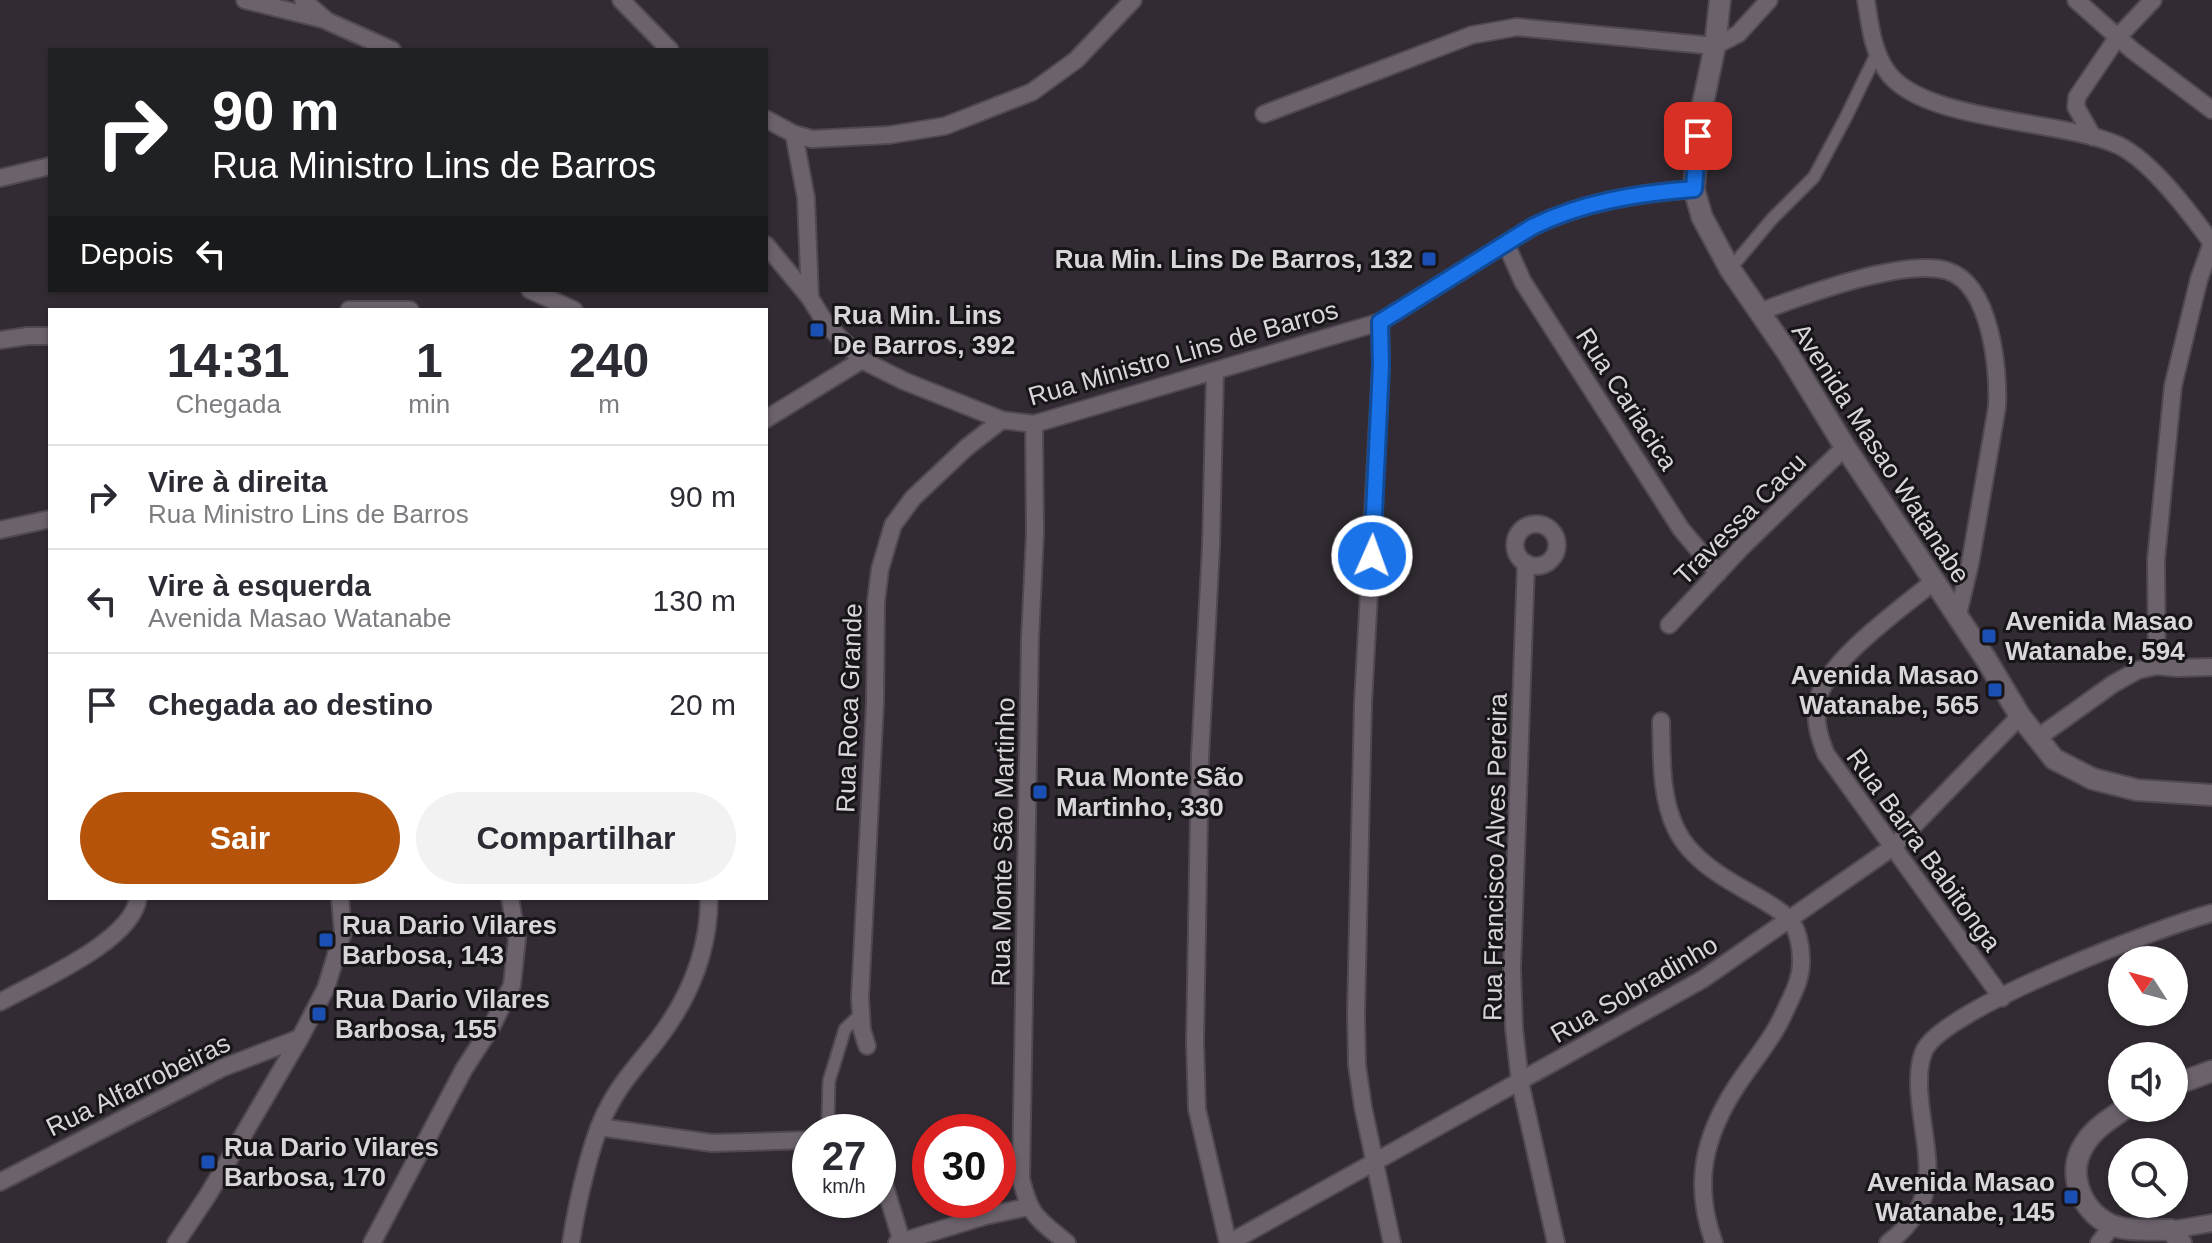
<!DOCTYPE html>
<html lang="pt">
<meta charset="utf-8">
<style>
:root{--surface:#fff;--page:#f2f2f3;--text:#2b2b33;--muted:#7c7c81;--line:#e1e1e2;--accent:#b45309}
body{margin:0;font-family:Helvetica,sans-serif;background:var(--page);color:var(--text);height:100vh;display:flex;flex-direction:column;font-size:30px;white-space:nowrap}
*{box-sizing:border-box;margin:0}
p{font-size:26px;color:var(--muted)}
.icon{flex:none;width:44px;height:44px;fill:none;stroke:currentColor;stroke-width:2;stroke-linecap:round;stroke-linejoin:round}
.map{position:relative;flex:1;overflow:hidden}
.sheet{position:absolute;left:48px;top:308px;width:720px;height:592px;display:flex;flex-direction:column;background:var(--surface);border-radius:0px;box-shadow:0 2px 6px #0004}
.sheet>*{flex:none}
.hud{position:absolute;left:48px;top:48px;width:720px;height:244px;border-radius:0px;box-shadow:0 2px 6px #0004;background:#202124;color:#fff;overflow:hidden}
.needle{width:52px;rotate:306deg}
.buttons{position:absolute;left:2108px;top:946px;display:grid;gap:16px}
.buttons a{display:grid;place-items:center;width:80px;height:80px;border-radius:50%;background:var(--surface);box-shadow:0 2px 6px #0004;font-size:40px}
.speed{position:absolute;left:792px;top:1114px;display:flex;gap:16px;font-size:40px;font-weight:700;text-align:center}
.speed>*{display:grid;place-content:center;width:104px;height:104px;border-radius:50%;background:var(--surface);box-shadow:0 2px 6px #0004;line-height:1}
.speed small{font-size:20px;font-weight:400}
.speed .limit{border:12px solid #d22;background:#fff;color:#111}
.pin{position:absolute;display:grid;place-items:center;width:68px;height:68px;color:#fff;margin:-34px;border-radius:16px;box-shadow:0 4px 12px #0006}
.me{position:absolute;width:88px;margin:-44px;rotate:2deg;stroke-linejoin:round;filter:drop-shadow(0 0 6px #0008)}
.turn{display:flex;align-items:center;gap:28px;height:168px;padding:0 32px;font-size:36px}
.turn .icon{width:104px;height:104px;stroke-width:2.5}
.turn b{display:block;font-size:56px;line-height:68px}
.then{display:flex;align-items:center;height:76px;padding:0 32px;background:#0003;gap:16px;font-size:30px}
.eta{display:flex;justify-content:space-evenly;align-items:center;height:136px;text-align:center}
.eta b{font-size:48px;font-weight:600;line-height:56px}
.primary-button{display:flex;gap:16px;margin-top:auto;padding:16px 32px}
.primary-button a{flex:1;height:92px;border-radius:48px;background:var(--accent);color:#fff;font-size:32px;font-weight:600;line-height:92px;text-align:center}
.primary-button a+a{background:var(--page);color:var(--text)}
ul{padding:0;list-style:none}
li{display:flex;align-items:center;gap:24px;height:104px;padding:0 32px;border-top:2px solid var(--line)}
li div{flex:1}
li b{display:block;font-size:30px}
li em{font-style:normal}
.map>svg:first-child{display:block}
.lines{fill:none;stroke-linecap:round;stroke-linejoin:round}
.pedestrian-casing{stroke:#504951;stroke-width:15}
.minor-casing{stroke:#504951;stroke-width:20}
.tertiary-casing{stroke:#504951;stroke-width:24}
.pedestrian{stroke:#6b626c;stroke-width:11}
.minor{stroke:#6b626c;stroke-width:16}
.tertiary{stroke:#6b626c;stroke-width:20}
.route-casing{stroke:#114b97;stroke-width:20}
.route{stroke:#1a73e8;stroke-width:14}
.transit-dot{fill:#1a4fb4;stroke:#181519;stroke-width:3}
.labels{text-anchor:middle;stroke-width:6;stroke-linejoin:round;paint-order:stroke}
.poi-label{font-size:26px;font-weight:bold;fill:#dad5db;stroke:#181519;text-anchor:start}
.street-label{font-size:26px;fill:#dad5db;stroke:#181519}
</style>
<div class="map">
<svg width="2212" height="1243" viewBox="0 0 2212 1243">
<rect width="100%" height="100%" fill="#322b33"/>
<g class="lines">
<g class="pedestrian-casing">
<g id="pedestrian">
<polyline points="1730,269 1772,219 1814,177 1846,117 1877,53"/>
<polyline points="835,1132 828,1117 829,1081 845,1029 861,1014"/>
</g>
</g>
<g class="minor-casing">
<g id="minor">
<polyline points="245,0 322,19"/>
<polyline points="303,0 327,21 392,50"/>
<polyline points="621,0 670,50"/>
<path d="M 1866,0 C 1870,24 1872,49 1886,70 C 1920,123 2065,119 2120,146 C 2153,163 2190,213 2212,243"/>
<polyline points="2076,0 2132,50 2212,110"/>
<polyline points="1264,114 1472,35 1517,27 1715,46 1738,34 1769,0"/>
<polyline points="766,119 794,134 812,139 889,135 945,126 1032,92 1076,60 1133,0"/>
<polyline points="794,134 806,198 810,298"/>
<polyline points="2093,137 2076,107 2077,97 2117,38 2153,0"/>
<polyline points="0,178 50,166"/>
<polyline points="1506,244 1523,282 1681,529 1718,573"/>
<path d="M 766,245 L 810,298 L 826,324 L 862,360 L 904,381 L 1002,420 L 1034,424 L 1380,322 L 1532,227 C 1582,202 1639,193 1694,189"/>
<polyline points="530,290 574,310"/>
<polyline points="349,310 410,310"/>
<path d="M 1759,312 C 1802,296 1905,257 1948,271 C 1991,285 1999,370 1997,407 L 1970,564 L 1957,618"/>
<polyline points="1380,322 1381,366 1363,704 1356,1013 1357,1065 1363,1107 1392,1243"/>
<polyline points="0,340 28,336 50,336"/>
<polyline points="1215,372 1211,546 1200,757 1195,1042 1197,1109 1228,1243"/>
<polyline points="766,419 862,360"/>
<path d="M 1034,424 L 1035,533 L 1030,639 L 1021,1179 C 1031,1218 1037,1218 1067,1243"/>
<circle cx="1536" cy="545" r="21"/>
<polyline points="0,530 50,519"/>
<polyline points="1526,563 1512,968 1514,1028 1520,1082 1556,1243"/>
<path d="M 1933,582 C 1902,608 1826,661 1818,700 C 1814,720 1819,737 1826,754 L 2002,998"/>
<polyline points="1669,625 1742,547 1845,447"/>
<polyline points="2157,666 2156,560 2173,386 2199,279 2212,243"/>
<path d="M 1661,721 C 1662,757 1660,796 1676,829 C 1691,860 1725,879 1754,895 C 1766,902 1779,909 1789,919 C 1798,929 1801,946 1801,959 C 1802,978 1793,994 1785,1011 C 1773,1039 1752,1062 1736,1087 C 1703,1138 1693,1185 1714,1243"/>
<polyline points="2036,739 2113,684 2138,670 2157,666 2177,668 2212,667"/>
<path d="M 0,1002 C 36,982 133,941 138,898"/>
<polyline points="867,1046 862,1030 860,998 875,703 876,602 880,569 893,525 913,498 967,447 1002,420"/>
<polyline points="599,1127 712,1143 810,1140"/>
<polyline points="878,1164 902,1242"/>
<polyline points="0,1182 222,1068 300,1038"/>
<polyline points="2171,1230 2212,1223"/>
<polyline points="176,1243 208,1195 300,1038 326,988 343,932 340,898"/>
<polyline points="372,1243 464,1069 492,1026 512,985 517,939 510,898"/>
<path d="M 571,1243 C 576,1208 591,1138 608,1108 C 621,1082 641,1061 658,1039 C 690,997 709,951 709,898"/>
<polyline points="897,1243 985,1216 1028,1207"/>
<polyline points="1229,1243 1703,979 1893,847 2020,716"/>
<path d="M 1888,1243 C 1949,1196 1922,1151 1919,1087 C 1919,1075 1919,1063 1924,1051 C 1943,1008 2161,927 2212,913"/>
<polyline points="2099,1243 2112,1226"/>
</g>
</g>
<g class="tertiary-casing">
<g id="tertiary">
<polyline points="1720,0 1715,46 1700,117 1694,189 1702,217 1730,269 1787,352 1845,447 1986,659 2020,716 2054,759 2093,779 2137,790 2212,795"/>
<polyline points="2174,1085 2212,1071"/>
<path d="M 2126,1108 C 2111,1118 2093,1129 2084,1145 C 2066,1173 2081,1210 2109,1224 C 2126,1232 2152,1229 2171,1230 L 2181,1243"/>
</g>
</g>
<use href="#pedestrian" class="pedestrian"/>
<use href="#minor" class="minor"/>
<use href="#tertiary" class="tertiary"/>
</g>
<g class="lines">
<g class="route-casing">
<path id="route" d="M 1372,556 L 1381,366 L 1380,322 L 1532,227 C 1582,202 1639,193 1694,189 L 1698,136"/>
</g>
<use href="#route" class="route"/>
</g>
<g class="transit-dot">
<rect x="1421" y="251" width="16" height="16" rx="4"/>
<rect x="809" y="322" width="16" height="16" rx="4"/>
<rect x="1981" y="628" width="16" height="16" rx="4"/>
<rect x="1987" y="682" width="16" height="16" rx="4"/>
<rect x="1032" y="784" width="16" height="16" rx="4"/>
<rect x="318" y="932" width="16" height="16" rx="4"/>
<rect x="311" y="1006" width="16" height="16" rx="4"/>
<rect x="200" y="1154" width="16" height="16" rx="4"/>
<rect x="2063" y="1189" width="16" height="16" rx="4"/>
</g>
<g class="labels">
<g class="poi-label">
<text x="1413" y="268" text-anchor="end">Rua Min. Lins De Barros, 132</text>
<text x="833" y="324">Rua Min. Lins<tspan x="833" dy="30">De Barros, 392</tspan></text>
<text x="2005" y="630">Avenida Masao<tspan x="2005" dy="30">Watanabe, 594</tspan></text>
<text x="1979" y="684" text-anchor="end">Avenida Masao<tspan x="1979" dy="30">Watanabe, 565</tspan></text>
<text x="1056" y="786">Rua Monte São<tspan x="1056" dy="30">Martinho, 330</tspan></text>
<text x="342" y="934">Rua Dario Vilares<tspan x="342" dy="30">Barbosa, 143</tspan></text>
<text x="335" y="1008">Rua Dario Vilares<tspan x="335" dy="30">Barbosa, 155</tspan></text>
<text x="224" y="1156">Rua Dario Vilares<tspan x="224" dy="30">Barbosa, 170</tspan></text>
<text x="2055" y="1191" text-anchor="end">Avenida Masao<tspan x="2055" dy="30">Watanabe, 145</tspan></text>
</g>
<g class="street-label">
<text transform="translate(1183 353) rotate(-16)" y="9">Rua Ministro Lins de Barros</text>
<text transform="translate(1627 399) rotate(57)" y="9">Rua Cariacica</text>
<text transform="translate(1881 453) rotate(57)" y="9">Avenida Masao Watanabe</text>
<text transform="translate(1740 519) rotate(-45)" y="9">Travessa Cacu</text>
<text transform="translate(849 708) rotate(-88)" y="9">Rua Roca Grande</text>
<text transform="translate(1003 842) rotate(-89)" y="9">Rua Monte São Martinho</text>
<text transform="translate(1924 850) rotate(54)" y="9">Rua Barra Babitonga</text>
<text transform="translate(1495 857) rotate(-89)" y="9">Rua Francisco Alves Pereira</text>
<text transform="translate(1634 989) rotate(-30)" y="9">Rua Sobradinho</text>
<text transform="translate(138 1085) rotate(-26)" y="9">Rua Alfarrobeiras</text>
</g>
</g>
</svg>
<div class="buttons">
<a><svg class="needle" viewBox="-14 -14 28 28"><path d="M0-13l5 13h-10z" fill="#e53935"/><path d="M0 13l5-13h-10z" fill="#7c7c81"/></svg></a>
<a><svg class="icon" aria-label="sound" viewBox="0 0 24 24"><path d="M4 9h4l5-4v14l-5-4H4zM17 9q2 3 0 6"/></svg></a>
<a><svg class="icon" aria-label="search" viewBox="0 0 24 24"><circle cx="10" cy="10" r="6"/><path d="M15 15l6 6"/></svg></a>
</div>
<div class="speed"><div>27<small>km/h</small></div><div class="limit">30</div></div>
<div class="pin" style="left:1698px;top:136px;background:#d93025"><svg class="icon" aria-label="arrive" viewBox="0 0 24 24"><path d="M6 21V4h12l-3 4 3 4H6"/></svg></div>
<svg class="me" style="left:1372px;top:556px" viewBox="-20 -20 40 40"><circle r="17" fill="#1a73e8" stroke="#fff" stroke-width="3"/><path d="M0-11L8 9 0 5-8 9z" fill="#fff"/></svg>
<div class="hud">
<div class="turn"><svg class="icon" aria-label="right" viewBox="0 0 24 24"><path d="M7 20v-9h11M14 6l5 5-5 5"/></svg><div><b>90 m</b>Rua Ministro Lins de Barros</div></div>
<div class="then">Depois<svg class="icon" aria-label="left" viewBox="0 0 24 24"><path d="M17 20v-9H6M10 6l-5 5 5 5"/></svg></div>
</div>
<section class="sheet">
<div class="eta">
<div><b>14:31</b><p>Chegada</p></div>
<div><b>1</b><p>min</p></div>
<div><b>240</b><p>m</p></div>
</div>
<ul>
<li><svg class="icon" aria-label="right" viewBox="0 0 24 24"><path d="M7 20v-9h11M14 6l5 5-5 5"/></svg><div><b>Vire à direita</b><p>Rua Ministro Lins de Barros</p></div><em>90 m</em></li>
<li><svg class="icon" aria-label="left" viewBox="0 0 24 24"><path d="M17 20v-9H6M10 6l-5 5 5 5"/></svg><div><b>Vire à esquerda</b><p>Avenida Masao Watanabe</p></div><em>130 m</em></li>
<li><svg class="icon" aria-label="arrive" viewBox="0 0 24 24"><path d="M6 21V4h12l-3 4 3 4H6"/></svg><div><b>Chegada ao destino</b></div><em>20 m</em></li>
</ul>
<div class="primary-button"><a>Sair</a><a>Compartilhar</a></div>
</section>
</div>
